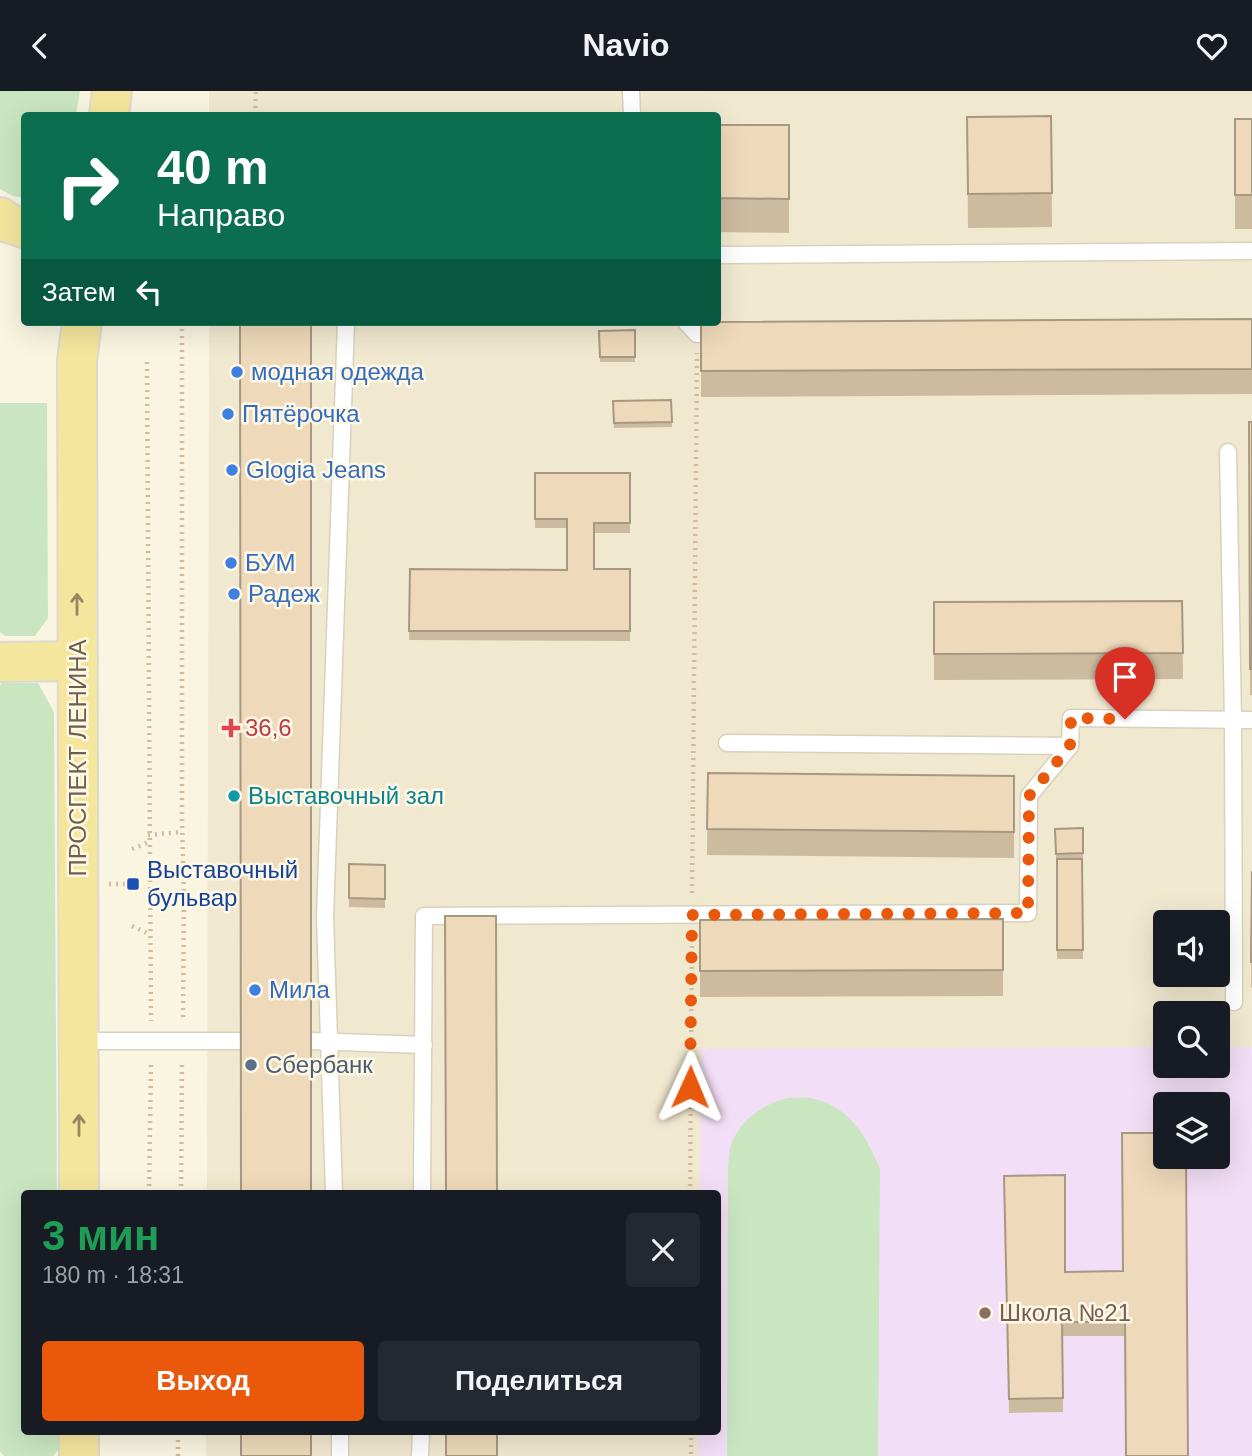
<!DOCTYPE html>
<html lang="ru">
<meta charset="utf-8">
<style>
:root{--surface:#171b24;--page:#242831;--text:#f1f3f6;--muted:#9ea1a6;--accent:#ea580c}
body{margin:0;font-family:Arial,sans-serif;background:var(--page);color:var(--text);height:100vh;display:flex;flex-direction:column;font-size:26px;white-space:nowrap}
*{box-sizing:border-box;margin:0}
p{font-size:23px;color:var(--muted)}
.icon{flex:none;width:38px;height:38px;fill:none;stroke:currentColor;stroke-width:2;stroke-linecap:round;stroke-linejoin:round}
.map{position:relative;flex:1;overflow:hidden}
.side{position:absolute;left:21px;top:1099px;width:700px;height:245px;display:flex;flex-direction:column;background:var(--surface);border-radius:7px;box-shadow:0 7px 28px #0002}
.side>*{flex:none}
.top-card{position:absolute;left:21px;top:21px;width:700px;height:214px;border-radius:7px;box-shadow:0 7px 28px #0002;background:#0b6e4f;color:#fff;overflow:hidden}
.buttons{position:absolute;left:1153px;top:819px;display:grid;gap:14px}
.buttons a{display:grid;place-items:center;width:77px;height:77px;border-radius:7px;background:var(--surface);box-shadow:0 7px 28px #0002;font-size:35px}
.pin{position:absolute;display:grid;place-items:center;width:60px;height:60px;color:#fff;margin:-72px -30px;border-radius:50% 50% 50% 0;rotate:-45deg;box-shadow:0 0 7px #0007}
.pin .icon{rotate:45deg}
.me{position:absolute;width:77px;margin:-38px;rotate:1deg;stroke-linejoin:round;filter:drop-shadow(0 0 5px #0008)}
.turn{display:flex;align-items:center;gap:24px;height:147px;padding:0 21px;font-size:32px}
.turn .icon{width:91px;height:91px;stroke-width:2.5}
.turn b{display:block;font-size:49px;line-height:60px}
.then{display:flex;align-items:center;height:66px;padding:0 21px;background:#0003;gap:14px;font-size:26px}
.round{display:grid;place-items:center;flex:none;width:74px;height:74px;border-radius:7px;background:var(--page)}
.head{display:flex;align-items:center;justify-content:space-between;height:119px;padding:0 21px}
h1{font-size:42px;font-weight:700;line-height:52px;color:#1e9e55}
.primary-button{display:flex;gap:14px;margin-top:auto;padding:14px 21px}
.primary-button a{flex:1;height:80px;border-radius:7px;background:var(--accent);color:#fff;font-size:28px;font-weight:700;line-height:80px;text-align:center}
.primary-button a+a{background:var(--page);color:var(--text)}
header{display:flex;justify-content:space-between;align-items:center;height:91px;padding:0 21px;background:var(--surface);font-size:32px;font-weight:700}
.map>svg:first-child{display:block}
.residential{fill:#f1e8d0;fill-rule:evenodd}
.education{fill:#f2def6;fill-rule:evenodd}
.green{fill:#c9e6c1}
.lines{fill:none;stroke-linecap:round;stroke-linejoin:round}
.lane-casing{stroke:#dad1bc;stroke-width:19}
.primary-casing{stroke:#dcd9d4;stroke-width:42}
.path{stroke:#d2bc9e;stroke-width:4.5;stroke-dasharray:2 5;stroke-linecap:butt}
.lane{stroke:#fff;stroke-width:16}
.primary{stroke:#f5e69d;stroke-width:38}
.wall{fill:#cdbba0}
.building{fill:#eed9ba;stroke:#a79882;stroke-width:2}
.oneway{stroke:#978863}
.route{stroke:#ea580c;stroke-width:12;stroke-dasharray:0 21.6}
.shop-dot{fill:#3f7fe0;stroke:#fef9e6;stroke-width:2.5}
.health-dot{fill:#e0444e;stroke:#fef9e6;stroke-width:2.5}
.culture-dot{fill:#0f9aa8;stroke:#fef9e6;stroke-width:2.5}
.transit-dot{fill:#1a4fb4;stroke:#fef9e6;stroke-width:2.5}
.service-dot{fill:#5c6f8a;stroke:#fef9e6;stroke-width:2.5}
.education-dot{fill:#8d6e63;stroke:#fef9e6;stroke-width:2.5}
.labels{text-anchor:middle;stroke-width:5;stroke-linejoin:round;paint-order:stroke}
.shop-label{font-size:24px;fill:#366cbe;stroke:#fef9e6;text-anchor:start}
.health-label{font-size:24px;fill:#be3a42;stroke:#fef9e6;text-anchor:start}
.street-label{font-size:24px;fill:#6f5f4a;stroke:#fef9e6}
.culture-label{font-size:24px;fill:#0d838f;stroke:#fef9e6;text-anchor:start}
.transit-label{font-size:24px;fill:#164399;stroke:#fef9e6;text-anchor:start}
.service-label{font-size:24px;fill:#4e5e75;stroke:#fef9e6;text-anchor:start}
.education-label{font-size:24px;fill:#785e54;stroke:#fef9e6;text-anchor:start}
</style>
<header><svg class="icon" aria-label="back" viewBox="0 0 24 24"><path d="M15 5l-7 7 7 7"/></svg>Navio<svg class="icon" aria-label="heart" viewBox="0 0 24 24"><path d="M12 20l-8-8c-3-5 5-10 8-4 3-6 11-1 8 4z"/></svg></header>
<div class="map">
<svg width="1252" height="1365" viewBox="0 0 1252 1365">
<rect width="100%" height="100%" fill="#faf5e1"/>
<path class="residential" d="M 209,0 L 1252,0 L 1252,1365 L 206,1365 L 206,1340 L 718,1340 L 718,1102 L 207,1102 L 209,231 L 718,231 L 718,24 L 209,24 ZM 1166,831 L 1218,831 L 1218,884 L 1166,884 ZM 1166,922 L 1218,922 L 1218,975 L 1166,975 ZM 1166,1013 L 1218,1013 L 1218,1066 L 1166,1066 Z"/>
<path class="education" d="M 1165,956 L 1166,975 L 1218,975 L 1218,956 L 1252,956 L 1252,1365 L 698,1365 L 698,1341 L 718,1340 L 718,1102 L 700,1102 L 701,958 ZM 1166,1013 L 1218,1013 L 1218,1066 L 1166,1066 Z"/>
<g class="green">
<polygon points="0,0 80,0 76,24 24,24 24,107 13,105 0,98"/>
<polygon points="0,312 47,312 48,527 35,545 5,545 0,541"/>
<polygon points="2,592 38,592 54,621 57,1102 24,1102 24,1340 59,1341 59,1358 53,1365 4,1365 0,1361 0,594"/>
<path d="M 788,1007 C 795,1007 803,1006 810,1007 C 848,1013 867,1046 880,1078 L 878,1365 L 727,1365 L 728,1077 C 729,1069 729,1061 731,1054 C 740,1028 763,1013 788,1007 Z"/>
</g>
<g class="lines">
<g class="lane-casing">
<g id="lane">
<polyline points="631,0 632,24"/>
<polyline points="718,164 1252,160"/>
<polyline points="686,231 697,243 720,243"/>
<polyline points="1228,361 1233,629 1234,911"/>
<polyline points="727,652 1070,655 1071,627 1252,629"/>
<polyline points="79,950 240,950"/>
<polyline points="311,950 424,954"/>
<polyline points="334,1102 325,826 346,231"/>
<polyline points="422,1102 424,825 1028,822 1029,705 1070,655"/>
<polyline points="340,1340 340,1365"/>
<polyline points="420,1365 421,1340"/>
</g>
</g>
<g class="primary-casing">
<g id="primary">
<polyline points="109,24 112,0"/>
<polyline points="0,126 8,132 24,137"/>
<polyline points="0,571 78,570"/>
<polyline points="79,1102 77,270 82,231"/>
<polyline points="79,1340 79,1365"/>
</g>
</g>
<g class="path">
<polyline points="255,24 256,0"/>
<polyline points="182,231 182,733 184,801 183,930"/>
<polyline points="147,271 151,930"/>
<polyline points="148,744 182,741"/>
<polyline points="132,758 149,751"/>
<polyline points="109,793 133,793"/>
<polyline points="692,802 697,262"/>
<polyline points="132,835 149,843"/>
<polyline points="149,1102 151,970"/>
<polyline points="181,1102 182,970"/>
<polyline points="690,1102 692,843"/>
<polyline points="691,1340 691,1365"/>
<polyline points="178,1365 178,1340"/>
</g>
<use href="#lane" class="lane"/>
<use href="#primary" class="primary"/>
</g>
<g class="wall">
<polygon points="1051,25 1052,136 968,137 967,26"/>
<rect x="1235" y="28" width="17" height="110"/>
<polygon points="718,34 789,34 789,142 718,141"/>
<polygon points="1252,228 1252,303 701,306 701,231"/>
<polygon points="635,239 635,271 600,271 599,240"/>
<polygon points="671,309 672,336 614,337 613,310"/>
<polygon points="1249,331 1252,331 1252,604 1250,604"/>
<polygon points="535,382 630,382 630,442 594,442 594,478 630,478 630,550 409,549 410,478 567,479 567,437 535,437"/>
<polygon points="1182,510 1183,588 934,589 934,511"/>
<polygon points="708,682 1014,685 1014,767 707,764"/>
<polygon points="1083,737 1083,767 1056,767 1055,738"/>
<polygon points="1057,768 1082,768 1083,868 1057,868"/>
<polygon points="349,773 385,774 385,817 349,816"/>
<polygon points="1252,780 1252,897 1251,896"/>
<polygon points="1003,828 1003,905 700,906 700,829"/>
<polygon points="1004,1085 1065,1181 1123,1180 1125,1245 1062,1245 1063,1321 1009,1322"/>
</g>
<g class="building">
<polygon points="1051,25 1052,102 968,103 967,26"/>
<rect x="1235" y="28" width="17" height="76"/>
<polygon points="718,34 789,34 789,108 718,107"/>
<polygon points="1252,228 1252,278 701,280 701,231"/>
<polygon points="240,231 311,231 311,1102 241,1102"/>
<polygon points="635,239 635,266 600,266 599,240"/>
<polygon points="671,309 672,331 614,332 613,310"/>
<polygon points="1249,331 1252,331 1252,578 1250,578"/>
<polygon points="535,382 630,382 630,432 594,432 594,478 630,478 630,540 409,540 410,478 567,479 567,428 535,428"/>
<polygon points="1182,510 1183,562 934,563 934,511"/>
<polygon points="708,682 1014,685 1014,741 707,738"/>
<polygon points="1083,737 1083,762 1056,763 1055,738"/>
<polygon points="1057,768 1082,768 1083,859 1057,859"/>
<polygon points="349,773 385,774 385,808 349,807"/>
<polygon points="1252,780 1252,871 1251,871"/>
<polygon points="445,825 496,825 497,1102 446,1102"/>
<polygon points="1003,828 1003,879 700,880 700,829"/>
<polygon points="1122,1042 1166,1042 1166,1066 1186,1066 1188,1365 1126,1365 1125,1231 1062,1231 1063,1307 1009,1308 1004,1085 1065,1084 1065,1181 1123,1180"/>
<rect x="241" y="1340" width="70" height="25"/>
<rect x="446" y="1340" width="51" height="25"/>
</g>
<defs><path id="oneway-shaft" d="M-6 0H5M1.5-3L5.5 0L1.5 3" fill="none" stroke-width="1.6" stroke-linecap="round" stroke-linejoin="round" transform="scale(1.75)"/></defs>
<g class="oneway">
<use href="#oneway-shaft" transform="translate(77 513) rotate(-90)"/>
<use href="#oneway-shaft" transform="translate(79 1034) rotate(-90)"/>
</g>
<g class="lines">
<polyline class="route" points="690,996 692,824 1028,822 1029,705 1070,655 1071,627 1125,628"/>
</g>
<g class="shop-dot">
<circle cx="237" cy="281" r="7"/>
<circle cx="228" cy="323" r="7"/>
<circle cx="232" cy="379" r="7"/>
<circle cx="231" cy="472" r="7"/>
<circle cx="234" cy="503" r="7"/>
<circle cx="255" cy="899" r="7"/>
</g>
<path class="health-dot" d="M227.5 626.5h7v7h7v7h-7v7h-7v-7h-7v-7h7z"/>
<circle class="culture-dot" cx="234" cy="705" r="7"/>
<rect class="transit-dot" x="126" y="786" width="14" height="14" rx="3.5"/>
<circle class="service-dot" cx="251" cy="974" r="7"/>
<circle class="education-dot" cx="985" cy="1222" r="7"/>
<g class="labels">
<g class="shop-label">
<text x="251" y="289">модная одежда</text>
<text x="242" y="331">Пятёрочка</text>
<text x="246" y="387">Glogia Jeans</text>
<text x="245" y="480">БУМ</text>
<text x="248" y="511">Радеж</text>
<text x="269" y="907">Мила</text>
</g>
<g class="health-label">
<text x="245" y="645">36,6</text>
</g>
<g class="street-label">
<text transform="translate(78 667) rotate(-90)" y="8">ПРОСПЕКТ ЛЕНИНА</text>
</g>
<g class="culture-label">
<text x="248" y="713">Выставочный зал</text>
</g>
<g class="transit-label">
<text x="147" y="787">Выставочный<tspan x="147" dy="28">бульвар</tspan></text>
</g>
<g class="service-label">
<text x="265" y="982">Сбербанк</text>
</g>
<g class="education-label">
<text x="999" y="1230">Школа №21</text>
</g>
</g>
</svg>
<div class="buttons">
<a><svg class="icon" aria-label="sound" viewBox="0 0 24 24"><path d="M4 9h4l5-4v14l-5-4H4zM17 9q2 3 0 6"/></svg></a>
<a><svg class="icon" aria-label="search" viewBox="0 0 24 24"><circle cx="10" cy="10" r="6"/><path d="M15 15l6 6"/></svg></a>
<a><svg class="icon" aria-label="layers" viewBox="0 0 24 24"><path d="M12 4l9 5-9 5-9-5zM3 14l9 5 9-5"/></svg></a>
</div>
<div class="pin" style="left:1125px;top:628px;background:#d93025"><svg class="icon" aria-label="arrive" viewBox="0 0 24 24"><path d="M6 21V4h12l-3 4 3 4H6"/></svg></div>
<svg class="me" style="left:690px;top:996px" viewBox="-20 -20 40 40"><path d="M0-17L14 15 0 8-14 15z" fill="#ea580c" stroke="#fff" stroke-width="4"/></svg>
<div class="top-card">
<div class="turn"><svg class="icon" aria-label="right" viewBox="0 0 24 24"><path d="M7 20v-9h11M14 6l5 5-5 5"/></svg><div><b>40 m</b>Направо</div></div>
<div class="then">Затем<svg class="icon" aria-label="left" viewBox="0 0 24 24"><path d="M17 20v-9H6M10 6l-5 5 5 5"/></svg></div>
</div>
<section class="side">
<div class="head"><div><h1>3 мин</h1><p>180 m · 18:31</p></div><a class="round"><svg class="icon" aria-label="close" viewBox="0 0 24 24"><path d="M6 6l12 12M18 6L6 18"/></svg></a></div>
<div class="primary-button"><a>Выход</a><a>Поделиться</a></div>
</section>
</div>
